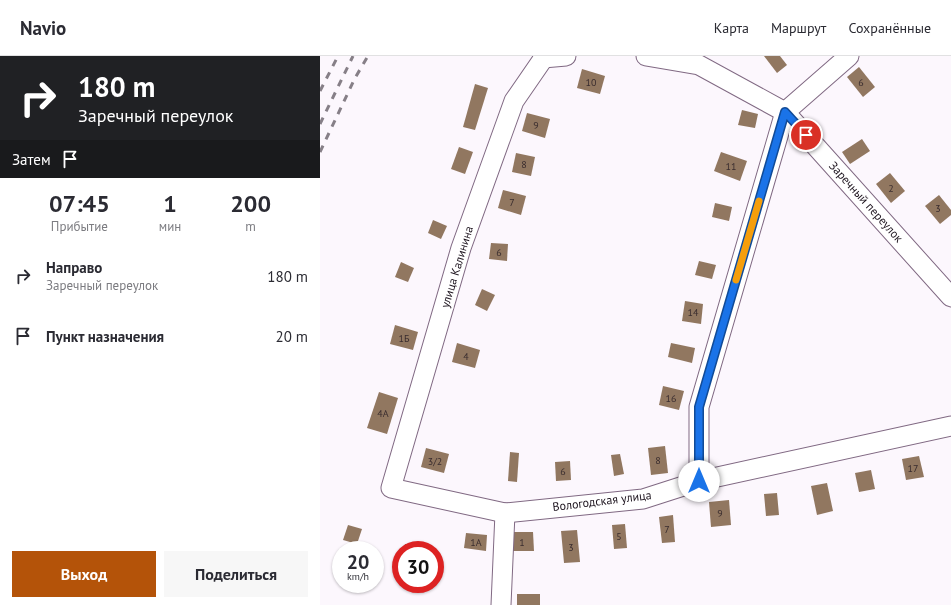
<!DOCTYPE html>
<html lang="ru">
<meta charset="utf-8">
<style>
:root{--surface:#fff;--page:#f7f7f7;--text:#2b2b33;--muted:#7c7c81;--line:#e1e1e2;--accent:#b45309}
body{margin:0;font-family:"PT Sans",sans-serif;background:var(--page);color:var(--text);height:100vh;display:flex;flex-direction:column;font-size:15px;white-space:nowrap}
*{box-sizing:border-box;margin:0}
p{font-size:13px;color:var(--muted)}
.icon{flex:none;width:22px;height:22px;fill:none;stroke:currentColor;stroke-width:2;stroke-linecap:round;stroke-linejoin:round}
.map{position:relative;flex:1;overflow:hidden}
.details{display:flex;flex-direction:column;background:var(--surface);width:320px}
.details>*{flex:none}
.banner{background:#202124;color:#fff;overflow:hidden}
.speed{position:absolute;left:12px;top:485px;display:flex;gap:8px;font-size:20px;font-weight:700;text-align:center}
.speed>*{display:grid;place-content:center;width:52px;height:52px;border-radius:50%;background:var(--surface);box-shadow:0 1px 3px #0004;line-height:1}
.speed small{font-size:10px;font-weight:400}
.speed .limit{border:6px solid #d22;background:#fff;color:#111}
.pin{position:absolute;display:grid;place-items:center;width:34px;height:34px;color:#fff;margin:-17px;border:2px solid #fff;border-radius:50%;box-shadow:0 1px 4px #0007}
.me{position:absolute;width:44px;margin:-22px;rotate:0deg;stroke-linejoin:round;filter:drop-shadow(0 0 3px #0008)}
.turn{display:flex;align-items:center;gap:14px;height:84px;padding:0 12px;font-size:18px}
.turn .icon{width:52px;height:52px;stroke-width:2.5}
.turn b{display:block;font-size:28px;line-height:34px}
.then{display:flex;align-items:center;height:38px;padding:0 12px;background:#0003;gap:8px;font-size:15px}
.eta{display:flex;justify-content:space-evenly;align-items:center;height:68px;text-align:center}
.eta b{font-size:24px;font-weight:700;line-height:28px}
.action{display:flex;gap:8px;margin-top:auto;padding:8px 12px}
.action a{flex:1;height:46px;border-radius:0px;background:var(--accent);color:#fff;font-size:16px;font-weight:700;line-height:46px;text-align:center}
.action a+a{background:var(--page);color:var(--text)}
ul{padding:0;list-style:none}
li{display:flex;align-items:center;gap:12px;height:60px;padding:0 12px}
li div{flex:1}
li b{display:block;font-size:15px}
li em{font-style:normal}
header{display:flex;align-items:center;gap:24px;box-sizing:border-box;height:56px;padding:0 20px;background:var(--surface);border-bottom:1px solid var(--line)}
header strong{font-size:19px}
nav{display:flex;gap:22px;margin-inline-start:auto;font-size:14px}
main{display:flex;flex:1;min-height:0}
.map>svg:first-child{display:block}
.building{fill:#917760}
.lines{fill:none;stroke-linecap:round;stroke-linejoin:round}
.minor-casing{stroke:#806983;stroke-width:21}
.minor{stroke:#fff;stroke-width:19}
.rail{stroke:#867f87;stroke-width:3;stroke-dasharray:7 7;stroke-linecap:butt}
.route-casing{stroke:#114b97;stroke-width:10}
.route{stroke:#1a73e8;stroke-width:7}
.slow{stroke:#f59e0b;stroke-width:7}
.labels{text-anchor:middle;stroke-width:4;stroke-linejoin:round;paint-order:stroke}
.number-label{font-size:10px;fill:#392c2e}
.street-label{font-size:12px;fill:#1c131d;stroke:#fff}
</style>
<header>
<strong>Navio</strong>
<nav><a>Карта</a><a>Маршрут</a><a>Сохранённые</a></nav>
</header>
<main>
<section class="details">
<div class="banner">
<div class="turn"><svg class="icon" aria-label="right" viewBox="0 0 24 24"><path d="M7 20v-9h11M14 6l5 5-5 5"/></svg><div><b>180 m</b>Заречный переулок</div></div>
<div class="then">Затем<svg class="icon" aria-label="arrive" viewBox="0 0 24 24"><path d="M6 21V4h12l-3 4 3 4H6"/></svg></div>
</div>
<div class="eta">
<div><b>07:45</b><p>Прибытие</p></div>
<div><b>1</b><p>мин</p></div>
<div><b>200</b><p>m</p></div>
</div>
<ul>
<li><svg class="icon" aria-label="right" viewBox="0 0 24 24"><path d="M7 20v-9h11M14 6l5 5-5 5"/></svg><div><b>Направо</b><p>Заречный переулок</p></div><em>180 m</em></li>
<li><svg class="icon" aria-label="arrive" viewBox="0 0 24 24"><path d="M6 21V4h12l-3 4 3 4H6"/></svg><div><b>Пункт назначения</b></div><em>20 m</em></li>
</ul>
<div class="action"><a>Выход</a><a>Поделиться</a></div>
</section>
<div class="map">
<svg width="631" height="549" viewBox="0 0 631 549">
<rect width="100%" height="100%" fill="#fcf7fd"/>
<g class="building">
<polygon points="444,0 460,0 467,9 457,17"/>
<polygon points="539,11 555,31 543,41 527,21"/>
<polygon points="262,13 285,20 280,38 257,32"/>
<polygon points="155,28 168,32 155,74 143,71"/>
<polygon points="422,54 438,58 435,72 418,69"/>
<polygon points="207,57 230,63 225,82 202,75"/>
<polygon points="542,83 550,95 530,108 522,96"/>
<polygon points="139,91 153,96 145,118 131,113"/>
<polygon points="401,96 427,105 420,125 394,115"/>
<polygon points="196,97 215,101 211,120 192,116"/>
<polygon points="570,117 585,135 571,147 556,128"/>
<polygon points="183,134 206,140 201,159 178,152"/>
<polygon points="619,139 631,154 631,159 620,168 605,150"/>
<polygon points="395,147 412,151 409,165 392,161"/>
<polygon points="113,164 127,170 121,183 108,177"/>
<polygon points="171,187 188,188 187,205 169,203"/>
<polygon points="379,205 396,209 392,223 375,219"/>
<polygon points="81,206 94,212 88,226 75,221"/>
<polygon points="162,233 175,239 167,255 155,249"/>
<polygon points="365,245 383,248 381,268 362,265"/>
<polygon points="75,269 98,276 93,294 70,288"/>
<polygon points="137,287 160,294 155,312 132,306"/>
<polygon points="351,287 375,292 372,307 348,301"/>
<polygon points="343,330 364,335 359,354 339,349"/>
<polygon points="59,336 78,342 67,378 47,372"/>
<polygon points="345,390 348,417 331,419 328,392"/>
<polygon points="106,392 129,398 124,417 101,411"/>
<polygon points="190,396 199,397 197,426 188,425"/>
<polygon points="300,398 304,418 294,420 291,399"/>
<polygon points="599,400 604,421 586,424 582,403"/>
<polygon points="250,405 251,424 236,425 235,406"/>
<polygon points="551,414 555,433 539,436 535,417"/>
<polygon points="507,427 513,455 497,459 491,430"/>
<polygon points="457,437 459,459 446,460 444,438"/>
<polygon points="409,444 411,469 391,471 389,446"/>
<polygon points="353,459 355,486 342,487 339,461"/>
<polygon points="305,468 307,492 294,493 292,469"/>
<polygon points="28,469 42,473 37,488 23,484"/>
<polygon points="257,474 260,506 244,507 241,475"/>
<polygon points="190,476 213,476 214,495 190,495"/>
<polygon points="146,477 167,479 166,495 144,492"/>
<polygon points="85,488 107,490 107,494 84,494"/>
<rect x="197" y="538" width="23" height="11"/>
</g>
<g class="lines">
<g class="minor-casing">
<g id="minor">
<polyline points="225,0 194,45 141,192 71,432 185,457 323,443 379,425 631,370"/>
<polyline points="326,0 379,9 465,56 631,241"/>
<polyline points="223,2 246,0"/>
<polyline points="379,425 379,351 465,56 529,0"/>
<polyline points="181,549 185,457"/>
</g>
</g>
<use href="#minor" class="minor"/>
<g class="rail">
<polyline points="0,35 18,0"/>
<polyline points="0,68 33,0"/>
<polyline points="0,96 35,22 48,0"/>
</g>
</g>
<g class="lines">
<g class="route-casing">
<polyline id="route" points="379,425 379,351 465,56 486,79"/>
</g>
<use href="#route" class="route"/>
<polyline class="slow" points="416,224 439,145"/>
</g>
<g class="labels">
<g class="number-label">
<text x="271" y="30">10</text>
<text x="541" y="30">6</text>
<text x="216" y="73">9</text>
<text x="204" y="112">8</text>
<text x="411" y="114">11</text>
<text x="571" y="136">2</text>
<text x="192" y="150">7</text>
<text x="618" y="156">3</text>
<text x="179" y="200">6</text>
<text x="373" y="260">14</text>
<text x="84" y="286">1Б</text>
<text x="146" y="304">4</text>
<text x="351" y="346">16</text>
<text x="63" y="361">4А</text>
<text x="338" y="408">8</text>
<text x="115" y="409">3/2</text>
<text x="593" y="416">17</text>
<text x="243" y="419">6</text>
<text x="400" y="461">9</text>
<text x="347" y="477">7</text>
<text x="299" y="484">5</text>
<text x="156" y="490">1А</text>
<text x="202" y="490">1</text>
<text x="251" y="495">3</text>
</g>
<g class="street-label">
<text transform="translate(546 146) rotate(48)" y="4">Заречный переулок</text>
<text transform="translate(137 211) rotate(-73)" y="4">улица Калинина</text>
<text transform="translate(282 445) rotate(-7)" y="4">Вологодская улица</text>
</g>
</g>
</svg>
<div class="speed"><div>20<small>km/h</small></div><div class="limit">30</div></div>
<div class="pin" style="left:486px;top:79px;background:#d93025"><svg class="icon" aria-label="arrive" viewBox="0 0 24 24"><path d="M6 21V4h12l-3 4 3 4H6"/></svg></div>
<svg class="me" style="left:379px;top:425px" viewBox="-20 -20 40 40"><circle r="19" fill="#fff"/><path d="M0-13L10 11 0 6-10 11z" fill="#1a73e8"/></svg>
</div>
</main>
